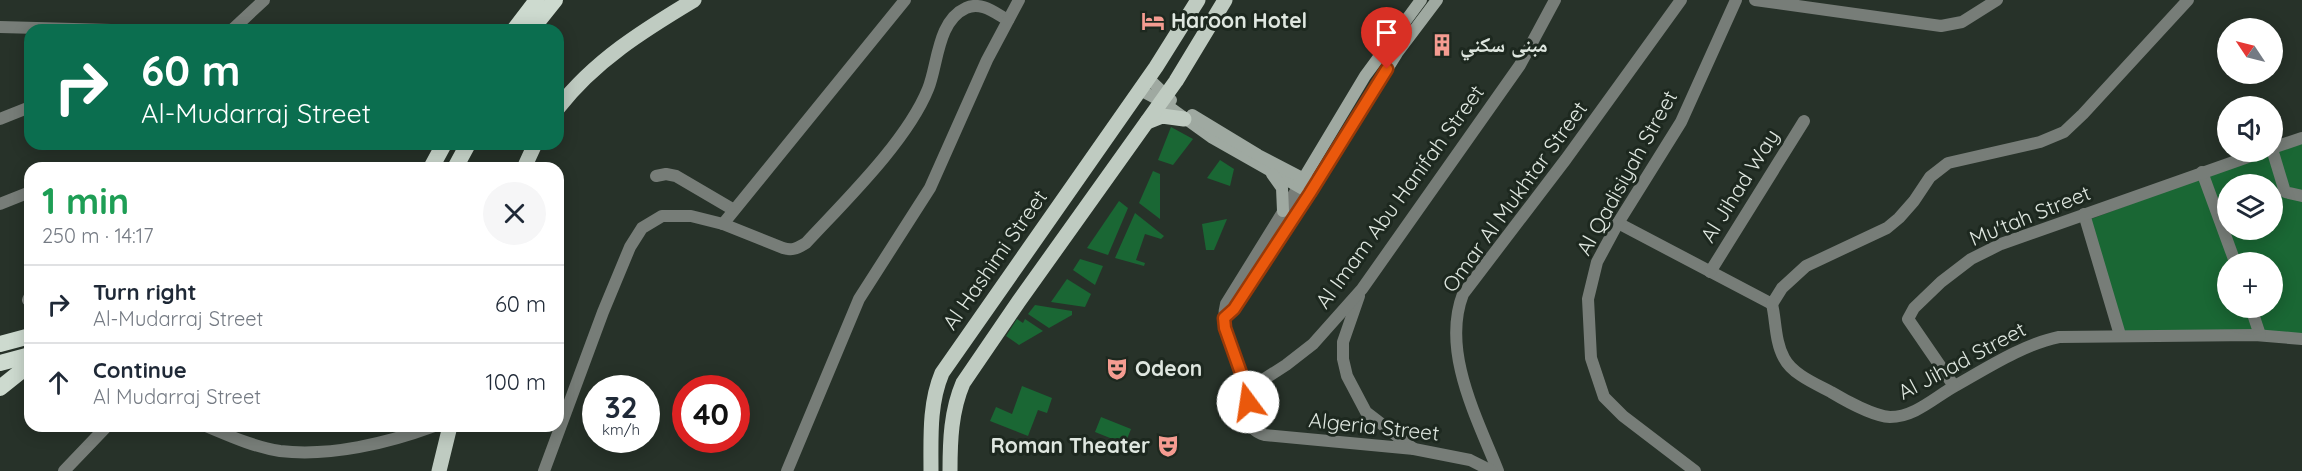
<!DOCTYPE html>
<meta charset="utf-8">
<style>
:root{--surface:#fff;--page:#f6f6f7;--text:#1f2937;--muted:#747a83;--line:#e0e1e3}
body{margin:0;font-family:Quicksand,"Noto Naskh Arabic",sans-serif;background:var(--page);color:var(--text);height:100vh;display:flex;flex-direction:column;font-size:22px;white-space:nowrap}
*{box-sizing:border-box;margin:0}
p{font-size:20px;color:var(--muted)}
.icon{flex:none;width:33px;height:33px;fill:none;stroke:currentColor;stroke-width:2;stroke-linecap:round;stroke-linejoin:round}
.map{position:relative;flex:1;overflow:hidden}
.drawer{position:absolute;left:24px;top:162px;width:540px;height:270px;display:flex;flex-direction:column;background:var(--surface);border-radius:18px;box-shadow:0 3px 15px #0003}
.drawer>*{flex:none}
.top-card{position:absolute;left:24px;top:24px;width:540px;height:126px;border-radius:18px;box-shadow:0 3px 15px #0003;background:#0b6e4f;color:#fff;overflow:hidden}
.needle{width:39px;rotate:305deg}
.fabs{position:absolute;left:2217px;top:18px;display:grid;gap:12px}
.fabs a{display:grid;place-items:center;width:66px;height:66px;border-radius:50%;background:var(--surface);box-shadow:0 3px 15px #0003;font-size:30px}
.speed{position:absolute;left:582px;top:375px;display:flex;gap:12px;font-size:30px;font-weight:700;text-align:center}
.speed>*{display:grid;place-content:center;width:78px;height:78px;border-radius:50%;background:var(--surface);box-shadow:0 3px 15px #0003;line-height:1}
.speed small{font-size:15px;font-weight:400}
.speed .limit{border:9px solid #d22;background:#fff;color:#111}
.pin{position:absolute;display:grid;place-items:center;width:51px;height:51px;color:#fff;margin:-62px -26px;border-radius:50% 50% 50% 0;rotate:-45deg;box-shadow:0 0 6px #0007}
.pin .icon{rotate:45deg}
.me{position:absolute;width:66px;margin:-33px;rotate:346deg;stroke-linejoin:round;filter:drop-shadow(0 0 4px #0008)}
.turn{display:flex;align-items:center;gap:21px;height:126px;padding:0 18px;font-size:27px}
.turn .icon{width:78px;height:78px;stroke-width:2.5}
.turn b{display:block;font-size:42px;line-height:51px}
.round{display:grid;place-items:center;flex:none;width:63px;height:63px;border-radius:32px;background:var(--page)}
.summary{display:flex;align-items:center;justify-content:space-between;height:102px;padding:0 18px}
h1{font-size:36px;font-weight:700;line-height:45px;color:#1e9e55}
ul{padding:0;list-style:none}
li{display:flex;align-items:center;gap:18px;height:78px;padding:0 18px;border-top:2px solid var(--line)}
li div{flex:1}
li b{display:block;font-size:22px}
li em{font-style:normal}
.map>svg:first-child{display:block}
.green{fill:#1a6734;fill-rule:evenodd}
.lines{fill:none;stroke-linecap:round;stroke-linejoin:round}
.minor{stroke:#777d78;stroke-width:12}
.tertiary{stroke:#777d78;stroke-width:12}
.secondary{stroke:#9fa9a1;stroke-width:12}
.primary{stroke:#bfcbc1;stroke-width:15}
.trunk{stroke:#cddacf;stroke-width:16}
.route-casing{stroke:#983908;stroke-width:15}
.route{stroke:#ea580c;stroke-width:10}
.labels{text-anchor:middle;stroke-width:6;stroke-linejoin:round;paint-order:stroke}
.poi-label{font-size:21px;font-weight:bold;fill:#dfe7e0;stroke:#1d281f;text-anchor:start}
.street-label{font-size:21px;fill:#dfe7e0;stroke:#1d281f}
</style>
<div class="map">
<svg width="2302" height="471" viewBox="0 0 2302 471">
<rect width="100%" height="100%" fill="#273229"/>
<g class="green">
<polygon points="1171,127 1193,139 1173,165 1158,160"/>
<path d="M 2302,140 L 2302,337 L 2122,337 L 2091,219 ZM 2228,184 L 2272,184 L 2272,230 L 2228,230 ZM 2228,262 L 2272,262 L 2272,308 L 2228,308 Z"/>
<polygon points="1220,160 1234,169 1230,186 1207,178"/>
<polygon points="1153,171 1160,174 1160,219 1139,203"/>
<polygon points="1119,201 1128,208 1108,255 1087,248"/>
<polygon points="1135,213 1164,236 1161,239 1145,234 1136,260 1145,263 1144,266 1115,258"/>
<polygon points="1227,219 1214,250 1206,250 1202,224"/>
<polygon points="1080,259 1103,266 1095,285 1073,270"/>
<polygon points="1067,279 1091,294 1085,307 1051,302"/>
<polygon points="1035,305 1072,311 1072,315 1049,328 1028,314"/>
<polygon points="1017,319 1023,323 1025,319 1043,331 1019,345 1006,336"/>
<polygon points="1022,386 1052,398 1047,413 1038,410 1028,436 990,421 996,407 1012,414"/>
<polygon points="1101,417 1131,429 1125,444 1095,432"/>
</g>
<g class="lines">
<g class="minor">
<polyline points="1755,0 1941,26 1962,22 1997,0"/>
<polyline points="0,27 111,30"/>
<polyline points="232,30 264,0"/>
<polyline points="0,119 30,107"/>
<polyline points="2272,148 2302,138"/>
<polyline points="2272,149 2285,192 2302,196"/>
<polyline points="2202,172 2235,262"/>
<polyline points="656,176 666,174 676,176 734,210"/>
<polyline points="0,204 30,192"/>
<polyline points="2084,214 2120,335"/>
<polyline points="1618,223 1772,304"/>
<polyline points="723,224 905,0"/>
<polyline points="1710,272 1804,121"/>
<polyline points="1359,296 1343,342 1343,359 1347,376 1366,412 1414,449"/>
<polyline points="28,300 30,296"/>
<path d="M 1772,304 C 1776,321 1775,342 1784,358 C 1792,374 1816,384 1831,392 C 1846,401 1874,416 1890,417 C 1915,417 1935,397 1955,386 C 1987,368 2024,344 2059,337 L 2255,335 L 2302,339"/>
<polyline points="1772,304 1782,288 1806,266 1887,228 1899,218 1914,201 1930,177 1948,163 2040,142 2064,132 2083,114 2188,0"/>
<polyline points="2251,308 2260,335"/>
<polyline points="1954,386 1908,319 1914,308 1941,282 1971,259 2001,244 2262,152"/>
<polyline points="1247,390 1286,365 1313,344 1362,289 1520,65 1555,0"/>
<path d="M 206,426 C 230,436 254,447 280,451 C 330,457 388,443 434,426"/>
<polyline points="64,471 107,426"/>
<path d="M 544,471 L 603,312 L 630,247 L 642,228 L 662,216 L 691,216 L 723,224 L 783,248 C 793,251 797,248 806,243 C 845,201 907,141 928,89 C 938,65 937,21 966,8 C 981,1 995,13 1008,20"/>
<polyline points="787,471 859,299 930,188 987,60 1019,0"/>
<path d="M 1498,471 C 1477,418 1441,351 1463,294 L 1566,159 L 1681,0"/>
<polyline points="1695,471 1623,416 1604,397 1591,358 1588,299 1597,262 1618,223 1681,122 1736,0"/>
</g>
<g class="tertiary">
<path d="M 1299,186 L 1226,304 C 1218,334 1241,362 1247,390 C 1250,402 1247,417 1253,428 C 1256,432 1260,434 1265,435 L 1414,449 L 1470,460 L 1492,471"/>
<polyline points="1224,318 1234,309 1310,193"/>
</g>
<g class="secondary">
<polyline points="1148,78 1171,100"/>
<polyline points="1140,90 1161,101 1211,137 1310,193 1397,53 1437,0"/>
<polyline points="1192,115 1258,155 1310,182"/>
<polyline points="1272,174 1282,188 1283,211"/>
<polyline points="1299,186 1365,76 1421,0"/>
</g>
<g class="primary">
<path d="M 558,108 C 594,61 644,30 694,0"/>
<polyline points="1147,122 1162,116 1184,119"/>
<polyline points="524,168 535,144"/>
<polyline points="439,471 450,426"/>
<path d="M 931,471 C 931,438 929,404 942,373 L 1156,67 L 1198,0"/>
<path d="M 950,471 C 950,441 951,411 963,383 L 1019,301 L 1176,81 L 1225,0"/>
</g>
<g class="trunk">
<polyline points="514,30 537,0"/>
<polyline points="531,30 555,0"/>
<polyline points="431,168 444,144"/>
<polyline points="455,168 468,144"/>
<polyline points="0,344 30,336"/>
<polyline points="0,363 30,355"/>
<polyline points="0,388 30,364"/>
</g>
</g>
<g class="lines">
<g class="route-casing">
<polyline id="route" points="1248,402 1247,390 1225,328 1224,318 1234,309 1310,193 1387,69"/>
</g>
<use href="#route" class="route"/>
</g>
<defs>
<g id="hotel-bare" transform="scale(1.8)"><path d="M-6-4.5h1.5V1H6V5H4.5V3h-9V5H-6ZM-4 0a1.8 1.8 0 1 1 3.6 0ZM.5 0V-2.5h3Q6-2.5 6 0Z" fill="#f59c91" stroke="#1d281f" stroke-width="2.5" paint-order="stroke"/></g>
<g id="building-bare" transform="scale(1.8)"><path d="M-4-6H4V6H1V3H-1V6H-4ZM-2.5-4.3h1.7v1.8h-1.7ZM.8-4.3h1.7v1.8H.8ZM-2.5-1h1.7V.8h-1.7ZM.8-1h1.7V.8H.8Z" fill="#f59c91" stroke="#1d281f" stroke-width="2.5" paint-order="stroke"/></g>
<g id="theatre-bare" transform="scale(1.8)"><path d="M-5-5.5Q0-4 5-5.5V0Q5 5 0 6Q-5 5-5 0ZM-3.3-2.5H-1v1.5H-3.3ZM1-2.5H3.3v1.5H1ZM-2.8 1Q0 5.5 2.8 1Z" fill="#f59c91" stroke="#1d281f" stroke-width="2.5" paint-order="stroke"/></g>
</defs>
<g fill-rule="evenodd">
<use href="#hotel-bare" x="1153" y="21"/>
<use href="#building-bare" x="1442" y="45"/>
<use href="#theatre-bare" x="1117" y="369"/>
<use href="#theatre-bare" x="1168" y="446"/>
</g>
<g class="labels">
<g class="poi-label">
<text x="1171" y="28">Haroon Hotel</text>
<text x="1460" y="52">مبنى سكني</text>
<text x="1135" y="376">Odeon</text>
<text x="1150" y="453" text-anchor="end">Roman Theater</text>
</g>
<g class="street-label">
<text transform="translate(1627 173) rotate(-61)" y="7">Al Qadisiyah Street</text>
<text transform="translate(1740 186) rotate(-58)" y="7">Al Jihad Way</text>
<text transform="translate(1400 197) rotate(-54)" y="7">Al Imam Abu Hanifah Street</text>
<text transform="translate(1515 197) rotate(-54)" y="7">Omar Al Mukhtar Street</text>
<text transform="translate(2030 216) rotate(-22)" y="7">Mu'tah Street</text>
<text transform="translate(995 260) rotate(-55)" y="7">Al Hashimi Street</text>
<text transform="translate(1962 361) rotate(-28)" y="7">Al Jihad Street</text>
<text transform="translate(1374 427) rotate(6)" y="7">Algeria Street</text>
</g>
</g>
</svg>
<div class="fabs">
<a><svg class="needle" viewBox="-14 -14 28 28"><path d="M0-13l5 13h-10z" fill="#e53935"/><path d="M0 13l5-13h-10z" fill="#747a83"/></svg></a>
<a><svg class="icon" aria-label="sound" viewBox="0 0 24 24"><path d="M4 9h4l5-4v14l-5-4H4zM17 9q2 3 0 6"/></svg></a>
<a><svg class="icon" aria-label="layers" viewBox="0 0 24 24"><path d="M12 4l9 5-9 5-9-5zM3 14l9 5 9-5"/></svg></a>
<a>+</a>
</div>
<div class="speed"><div>32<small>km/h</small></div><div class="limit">40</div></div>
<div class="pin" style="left:1387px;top:69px;background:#d93025"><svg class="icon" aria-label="arrive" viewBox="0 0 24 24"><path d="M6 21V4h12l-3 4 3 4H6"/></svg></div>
<svg class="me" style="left:1248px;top:402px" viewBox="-20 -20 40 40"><circle r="19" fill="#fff"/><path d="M0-13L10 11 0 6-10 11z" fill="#ea580c"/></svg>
<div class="top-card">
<div class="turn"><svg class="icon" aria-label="right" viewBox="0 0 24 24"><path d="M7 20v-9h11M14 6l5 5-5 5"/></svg><div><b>60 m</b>Al-Mudarraj Street</div></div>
</div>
<section class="drawer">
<div class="summary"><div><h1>1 min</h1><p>250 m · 14:17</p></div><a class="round"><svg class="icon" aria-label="close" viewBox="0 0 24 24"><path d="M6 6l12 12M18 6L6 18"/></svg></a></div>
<ul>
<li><svg class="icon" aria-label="right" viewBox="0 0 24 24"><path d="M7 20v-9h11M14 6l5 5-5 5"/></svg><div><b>Turn right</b><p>Al-Mudarraj Street</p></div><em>60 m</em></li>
<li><svg class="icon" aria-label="ahead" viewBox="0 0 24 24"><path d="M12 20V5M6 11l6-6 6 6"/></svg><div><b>Continue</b><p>Al Mudarraj Street</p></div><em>100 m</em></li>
</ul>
</section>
</div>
